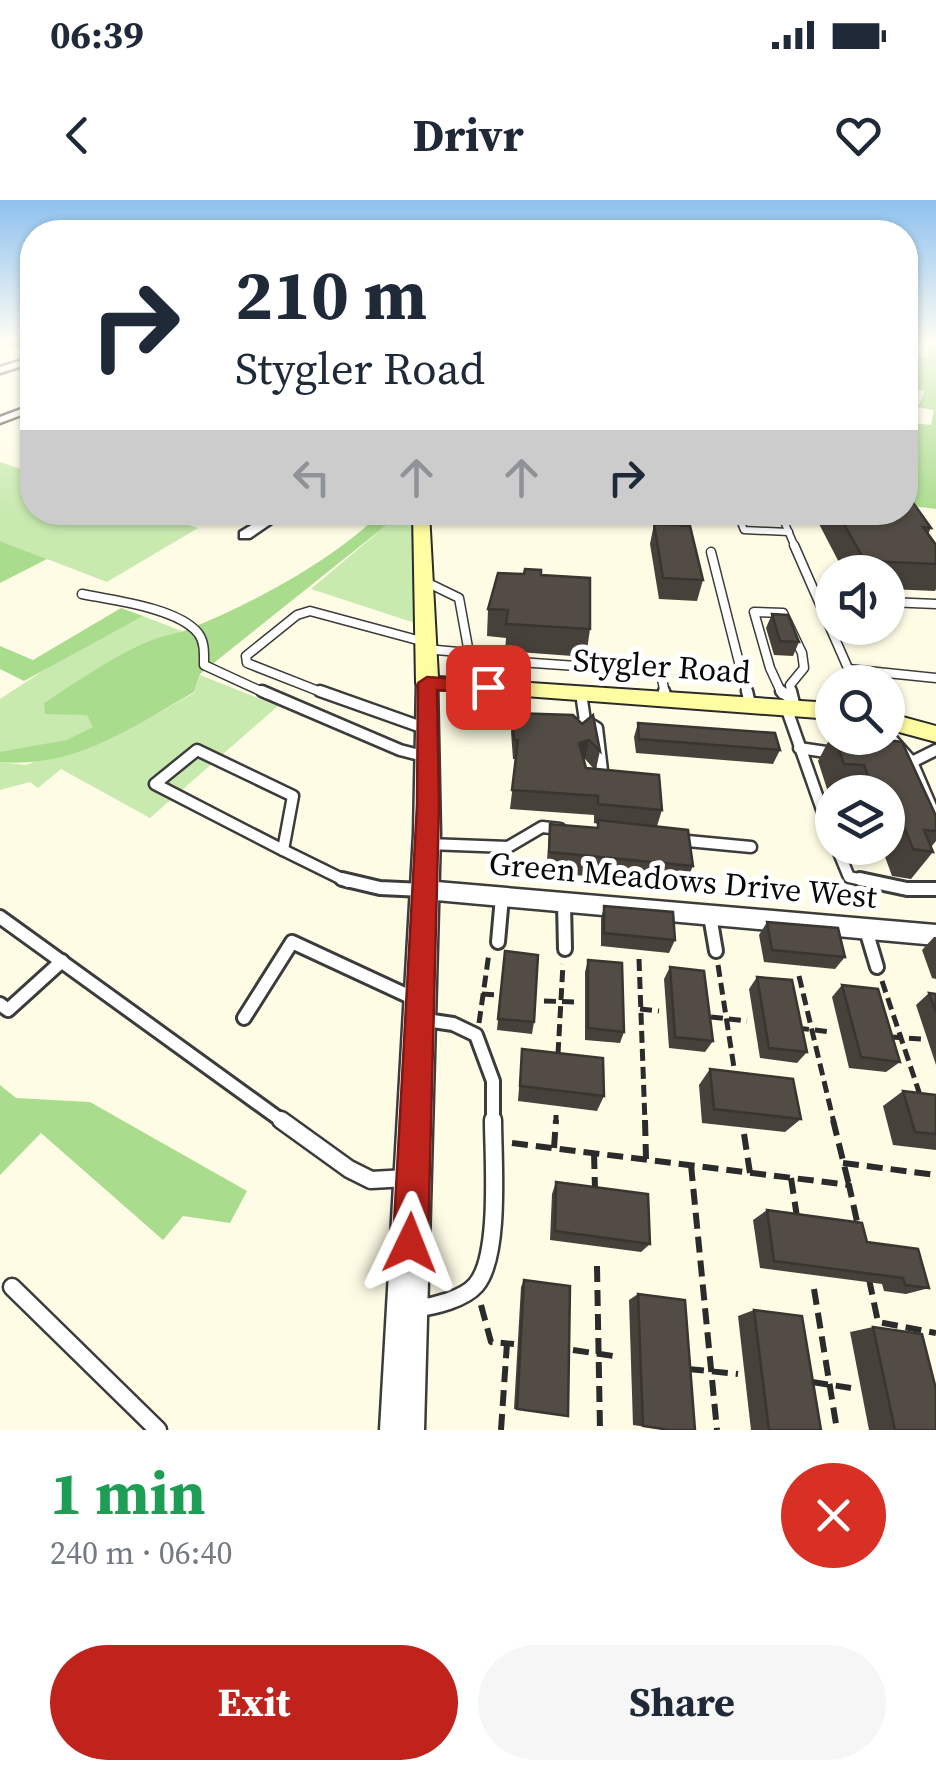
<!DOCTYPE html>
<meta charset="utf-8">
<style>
:root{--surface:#fff;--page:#f6f6f7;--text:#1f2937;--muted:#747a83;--accent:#bf231c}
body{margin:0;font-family:"Source Serif 4",serif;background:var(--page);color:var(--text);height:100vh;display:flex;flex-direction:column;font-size:38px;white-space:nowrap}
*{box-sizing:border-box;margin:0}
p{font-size:32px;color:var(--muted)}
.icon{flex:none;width:55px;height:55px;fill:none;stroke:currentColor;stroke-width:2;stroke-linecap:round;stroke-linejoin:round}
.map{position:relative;height:1230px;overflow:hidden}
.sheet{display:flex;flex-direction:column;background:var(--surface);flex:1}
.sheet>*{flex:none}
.banner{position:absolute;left:20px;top:20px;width:898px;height:305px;border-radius:40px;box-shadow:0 2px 8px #0004;background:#fff;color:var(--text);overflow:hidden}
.fabs{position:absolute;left:815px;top:355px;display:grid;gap:20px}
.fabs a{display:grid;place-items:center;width:90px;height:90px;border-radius:50%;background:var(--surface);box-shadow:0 2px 8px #0004;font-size:50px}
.pin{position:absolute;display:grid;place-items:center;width:85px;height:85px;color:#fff;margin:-42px;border-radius:20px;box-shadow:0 5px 15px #0006}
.me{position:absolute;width:110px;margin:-55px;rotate:2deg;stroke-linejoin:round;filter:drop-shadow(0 0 8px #0008)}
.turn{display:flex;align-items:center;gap:35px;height:210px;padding:0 50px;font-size:45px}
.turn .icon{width:130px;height:130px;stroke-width:2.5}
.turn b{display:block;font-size:70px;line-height:85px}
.lanes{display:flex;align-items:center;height:95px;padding:0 50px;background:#0003;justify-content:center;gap:50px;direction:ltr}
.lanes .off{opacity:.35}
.round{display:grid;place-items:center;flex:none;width:105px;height:105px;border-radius:52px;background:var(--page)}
.overview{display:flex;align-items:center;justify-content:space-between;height:170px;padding:0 50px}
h1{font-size:60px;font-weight:700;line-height:75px;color:#1e9e55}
.button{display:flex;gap:20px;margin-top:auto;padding:20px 50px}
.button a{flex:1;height:115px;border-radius:60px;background:var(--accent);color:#fff;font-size:40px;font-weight:700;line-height:115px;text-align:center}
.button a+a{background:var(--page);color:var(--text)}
.status{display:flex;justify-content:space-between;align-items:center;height:70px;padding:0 50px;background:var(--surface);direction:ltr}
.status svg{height:28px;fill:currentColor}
header{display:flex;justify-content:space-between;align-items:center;height:130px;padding:0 50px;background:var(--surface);font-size:45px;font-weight:700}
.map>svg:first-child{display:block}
.green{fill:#c8eaaf}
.forest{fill:#aadc8d}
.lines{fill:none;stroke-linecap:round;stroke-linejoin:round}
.service-far4-casing{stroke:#3c3c3c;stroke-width:9}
.service-far3-casing{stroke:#3c3c3c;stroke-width:11}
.service-far2-casing{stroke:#3c3c3c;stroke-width:15}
.service-far1-casing{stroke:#3c3c3c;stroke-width:18}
.service-casing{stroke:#3c3c3c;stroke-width:21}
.minor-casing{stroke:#3c3c3c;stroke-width:5}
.tertiary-casing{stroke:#3c3c3c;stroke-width:5}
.secondary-casing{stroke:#2b2b2b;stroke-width:4}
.path-far1{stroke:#2b2b2b;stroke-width:5;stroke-dasharray:12 6;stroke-linecap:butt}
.path{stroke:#2b2b2b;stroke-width:6;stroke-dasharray:16 8;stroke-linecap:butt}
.service-far4{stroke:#fff;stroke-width:6}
.service-far3{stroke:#fff;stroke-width:8}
.service-far2{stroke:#fff;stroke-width:10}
.service-far1{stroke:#fff;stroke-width:12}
.service{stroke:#fff;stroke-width:16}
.minor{fill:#fff;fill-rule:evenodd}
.tertiary{fill:#fff;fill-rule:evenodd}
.secondary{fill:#fffda1;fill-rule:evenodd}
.wall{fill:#47413b;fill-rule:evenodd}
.shaded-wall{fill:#393530}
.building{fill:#524c45;stroke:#393530;stroke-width:2.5}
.route{fill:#bf231c;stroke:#7c1712;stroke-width:2.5}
.labels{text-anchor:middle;stroke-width:10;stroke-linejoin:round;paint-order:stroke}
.street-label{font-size:32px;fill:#090909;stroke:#fff}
</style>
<div class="status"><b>06:39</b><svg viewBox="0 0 49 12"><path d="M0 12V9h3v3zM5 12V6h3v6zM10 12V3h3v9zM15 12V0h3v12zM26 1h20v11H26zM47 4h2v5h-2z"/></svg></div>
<header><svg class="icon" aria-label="back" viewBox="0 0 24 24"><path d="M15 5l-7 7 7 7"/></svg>Drivr<svg class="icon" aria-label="heart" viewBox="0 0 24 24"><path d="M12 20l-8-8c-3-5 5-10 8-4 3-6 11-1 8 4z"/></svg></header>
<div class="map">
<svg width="936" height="1230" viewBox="0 0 936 1230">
<rect width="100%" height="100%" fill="#fffce6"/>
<g class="green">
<polygon points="0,262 32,273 32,312 153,313 198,328 107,382 0,341"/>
<polygon points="390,313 416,313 415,423 311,389 389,323 393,317"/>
<path d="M 143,416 L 184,432 C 131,444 89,474 44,503 L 88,515 L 94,527 L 66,540 L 0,554 L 0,499 L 58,461 Z"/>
<polygon points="200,475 278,506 150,618 61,569 38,588 30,582 0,590 0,562 26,565 149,518 194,493"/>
</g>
<g class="forest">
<polygon points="924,143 936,143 936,309 905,305 909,296 905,287 905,240 912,233 905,222 931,225 934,210 905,205 919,205 925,191 905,187 905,155 928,158 930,146"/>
<path d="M 381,313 L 393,317 L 389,323 L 200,474 L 194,492 C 133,527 73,569 0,562 L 0,552 L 66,540 L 93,527 L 87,515 L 45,514 L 44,503 C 79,480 113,456 152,440 C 164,435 177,434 189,429 C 255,402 330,362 381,313 Z"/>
<polygon points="0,341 47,359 0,383"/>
<polygon points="121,408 143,416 24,481 0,469 0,446 33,460"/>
<polygon points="0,885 16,898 90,902 247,991 230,1023 183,1016 163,1040 41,933 0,975"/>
</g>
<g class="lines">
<g class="service-far4-casing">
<g id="service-far4">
<polyline points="780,312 795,347"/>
<polyline points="422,314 521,317 575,312"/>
<polyline points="782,318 738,315 744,330 789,332"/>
</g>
</g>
<g class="service-far3-casing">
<g id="service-far3">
<polyline points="794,345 854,482"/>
<polyline points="711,352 747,494"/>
<polyline points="424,381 459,398 469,453 426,449"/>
<path d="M 82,394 C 112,400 178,408 198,433 C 205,442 204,454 204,465 L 267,494"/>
<polyline points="888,402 936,404"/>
<polyline points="469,453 519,462 649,471 661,474 665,494"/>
<polyline points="519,462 519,489"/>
<polyline points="848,469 936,478"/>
<polyline points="326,494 247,463 246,456 297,415 310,411 425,442"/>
<polyline points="782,494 770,468 754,412 783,413 802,453 804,468 790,485 792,494"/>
</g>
</g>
<g class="service-far2-casing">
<g id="service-far2">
<polyline points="262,491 400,550 427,557"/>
<polyline points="320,491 427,529"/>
<polyline points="664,491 666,499"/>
<polyline points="747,491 750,504"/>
<polyline points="781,491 793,500"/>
<polyline points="791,491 795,508"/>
<polyline points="581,493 585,521"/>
<polyline points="786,507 832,638"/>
<polyline points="579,532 578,526 585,521 597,528 603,579"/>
<polyline points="888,535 912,562 936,618"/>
<polyline points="799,548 833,553"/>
<polygon points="197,550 293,596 283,650 155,584"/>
<polyline points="900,560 912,562 936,550"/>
<polyline points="677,640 751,647"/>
<polyline points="428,644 508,647 542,627 560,629"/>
<polyline points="837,648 849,677 872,682"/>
<polyline points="283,650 348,682"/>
</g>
</g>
<g class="service-far1-casing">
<g id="service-far1">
<polyline points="342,679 380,688 423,690"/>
<polyline points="860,679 907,689 936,689"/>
<polyline points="564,703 565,749"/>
<polyline points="710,716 716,751"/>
<polyline points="0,717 285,923"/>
<polyline points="866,730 877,767"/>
<polyline points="498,742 502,697"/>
<polyline points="0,804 8,810 62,761"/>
<polyline points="244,818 292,742 415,799"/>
<polyline points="426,820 453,824 476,835 493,881 493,923"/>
</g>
</g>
<g class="service-casing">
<g id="service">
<polyline points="281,920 349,969 371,980 407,978"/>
<polyline points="12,1087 158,1230"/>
<path d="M 418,1108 C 435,1106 464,1099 476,1085 C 501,1056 493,959 493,920"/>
</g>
</g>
<g class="minor-casing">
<g id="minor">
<polygon points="32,157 32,163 0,173 0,167"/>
<polygon points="32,205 32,211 0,223 0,217"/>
<polygon points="273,312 288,312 250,338 240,338 240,332"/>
<polygon points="425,681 936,725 936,745 425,699 417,696 414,690 417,684"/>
</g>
</g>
<g class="tertiary-casing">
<polygon id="tertiary" points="427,476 437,483 440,634 424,1230 380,1230 414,634 417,483"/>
</g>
<g class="secondary-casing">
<g id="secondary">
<polygon points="413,312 429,312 438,477 832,503 832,519 419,488 416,483"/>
<polygon points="888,513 936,526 936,542 888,529"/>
</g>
</g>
<g class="path-far1">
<polyline points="639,759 645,923"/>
<polyline points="718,765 735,874"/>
<polyline points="799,776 834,923"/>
<polyline points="882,781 920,895"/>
<polyline points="482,794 496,795"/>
<polyline points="544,801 576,802"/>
<polyline points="640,809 659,811"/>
<polyline points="711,817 747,821"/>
<polyline points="479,823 489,753"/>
<polyline points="797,828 832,832"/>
<polyline points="891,837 921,839"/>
<polyline points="558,854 563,764"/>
<polyline points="556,923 556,915"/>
</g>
<g class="path">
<polyline points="645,920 646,959"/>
<polyline points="833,920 849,985"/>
<polyline points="744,934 750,973"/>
<polyline points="512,943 849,985 858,1026"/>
<polyline points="554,948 556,920"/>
<polyline points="594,953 595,989"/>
<polyline points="843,963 936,975"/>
<polyline points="691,965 717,1230"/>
<polyline points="791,978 797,1017"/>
<polyline points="597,1066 600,1230"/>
<polyline points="869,1079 878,1122 936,1133"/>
<polyline points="814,1089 837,1230"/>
<polyline points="481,1105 491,1142 514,1144"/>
<polyline points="573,1150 620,1157"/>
<polyline points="688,1169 738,1174"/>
<polyline points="812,1182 851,1188"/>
<polyline points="501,1230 507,1143"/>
</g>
<use href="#service-far4" class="service-far4"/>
<use href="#service-far3" class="service-far3"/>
<use href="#service-far2" class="service-far2"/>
<use href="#service-far1" class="service-far1"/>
<use href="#service" class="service"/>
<use href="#minor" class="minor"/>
<use href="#tertiary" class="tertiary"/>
<use href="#secondary" class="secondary"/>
</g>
<g class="wall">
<polygon points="1,143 32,143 28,149"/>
<polygon points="822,312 905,312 931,328 928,334 936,345 936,389 935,391 888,389 888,372 844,372 818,322"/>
<polygon points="654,324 703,380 697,401 659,399 650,344"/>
<polygon points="541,375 590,429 586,457 505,451 506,438 487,436 488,409"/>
<polygon points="772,414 799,442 793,456 774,455 766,428"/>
<path d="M 512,513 L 573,515 L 600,551 L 596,569 L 662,610 L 657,626 L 693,666 L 684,686 L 546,672 L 550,624 L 597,628 L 598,624 L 594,623 L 594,615 L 510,609 L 516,559 L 513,559 L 511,532 ZM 584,559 L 585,559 L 594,569 L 586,568 Z"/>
<polygon points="638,523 780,550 773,564 636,553 634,537"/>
<polygon points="832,534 832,538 869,538 936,616 936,641 931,647 933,652 911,679 892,676 884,654 867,653 865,648 888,648 888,592 828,592 818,561"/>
<polygon points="604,706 675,740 669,753 601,746 601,719"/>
<polygon points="767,722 845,757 835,769 764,762 759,735"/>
<polygon points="934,737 936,737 936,779 932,778 922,750"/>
<polygon points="505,751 534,822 532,834 497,830"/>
<polygon points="588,760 624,832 620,843 585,840 585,772"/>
<polygon points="670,767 713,841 705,852 669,848 664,779"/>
<polygon points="757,777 807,852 797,863 760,858 749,789"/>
<polygon points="842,785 900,862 886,872 849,868 832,797"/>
<polygon points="929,793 936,794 936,865 916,805"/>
<polygon points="522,849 604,896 597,911 518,901"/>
<polygon points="710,869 801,919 785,932 702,923 699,885"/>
<polygon points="903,891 936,895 936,950 893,945 883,906"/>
<polygon points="556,982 650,1044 641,1052 550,1040 552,994"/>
<polygon points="767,1010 867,1042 929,1088 906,1094 884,1091 882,1084 760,1068 753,1020"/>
<polygon points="524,1080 568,1216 514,1209 521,1087"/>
<polygon points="638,1094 666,1230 633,1225 629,1100"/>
<polygon points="754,1110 821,1230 751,1230 738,1116"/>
<polygon points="873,1127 936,1230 869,1230 850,1132"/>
</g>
<g class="shaded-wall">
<polygon points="25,143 32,143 32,148 28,149"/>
<polygon points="589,540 585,559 576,562 579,543"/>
</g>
<g class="building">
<polygon points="905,296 909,297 931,328 923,327 936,345 936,364 865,361 837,312 905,312"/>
<polygon points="654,324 690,326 703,380 663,378"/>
<polygon points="525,369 541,370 541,375 590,378 590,429 506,424 508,410 488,409 498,373 524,374"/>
<polygon points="772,414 788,415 799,442 780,441"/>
<polygon points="512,513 573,515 582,524 593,515 600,551 589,540 579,543 586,568 659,575 662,610 598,604 598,596 512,590 518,540 514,540"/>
<polygon points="638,523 775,533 780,550 639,539"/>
<polygon points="835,538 869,538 902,542 936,616 936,631 924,630 933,652 913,649 904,627 888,626 888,592 874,592 864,565 844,564"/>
<polygon points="598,620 688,630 693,666 549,652 550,624 598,628"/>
<polygon points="604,706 673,712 675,740 604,733"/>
<polygon points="767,722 838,728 845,757 772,750"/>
<polygon points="505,751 538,755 534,822 498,819"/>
<polygon points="588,760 622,763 624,832 588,828"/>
<polygon points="670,767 704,771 713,841 675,837"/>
<polygon points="757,777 792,780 807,852 769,848"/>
<polygon points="842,785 878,789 900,862 861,857"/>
<polygon points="929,793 936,794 936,812"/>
<polygon points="522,849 603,858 604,896 520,886"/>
<polygon points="710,869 793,879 801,919 714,909"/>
<polygon points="903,891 936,895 936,934 915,932"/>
<polygon points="556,982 648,994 650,1044 555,1031"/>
<polygon points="767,1010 862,1023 867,1042 918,1049 929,1088 905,1085 903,1078 774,1061"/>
<polygon points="524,1080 570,1086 568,1216 517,1209"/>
<polygon points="638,1094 685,1100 695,1230 670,1230 643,1226"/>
<polygon points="754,1110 802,1116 821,1230 769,1230"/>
<polygon points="873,1127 922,1134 936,1189 936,1230 895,1230"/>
</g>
<linearGradient id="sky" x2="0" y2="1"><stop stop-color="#8ec1ef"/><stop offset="0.45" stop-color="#fffef4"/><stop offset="1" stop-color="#fffef4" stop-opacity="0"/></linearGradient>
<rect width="936" height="315" fill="url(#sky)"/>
<polygon class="route" points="427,477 488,481 498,487 488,493 437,490 439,605 428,1043 423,1056 410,1061 398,1056 393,1043 417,605 418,483"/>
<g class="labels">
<g class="street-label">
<text transform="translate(662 466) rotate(4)" y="11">Stygler Road</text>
<text transform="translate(683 680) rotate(5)" y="11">Green Meadows Drive West</text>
</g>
</g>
</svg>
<div class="fabs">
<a><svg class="icon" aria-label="sound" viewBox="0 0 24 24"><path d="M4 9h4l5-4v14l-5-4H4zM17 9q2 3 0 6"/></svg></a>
<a><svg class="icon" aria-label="search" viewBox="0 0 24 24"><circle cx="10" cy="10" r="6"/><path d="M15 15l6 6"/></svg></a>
<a><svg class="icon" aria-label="layers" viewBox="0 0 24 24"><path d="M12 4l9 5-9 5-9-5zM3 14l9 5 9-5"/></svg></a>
</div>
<div class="pin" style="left:488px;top:487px;background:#d93025"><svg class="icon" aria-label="arrive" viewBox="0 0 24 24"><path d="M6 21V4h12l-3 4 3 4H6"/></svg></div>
<svg class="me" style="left:410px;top:1043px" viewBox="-20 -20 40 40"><path d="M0-17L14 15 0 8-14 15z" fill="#bf231c" stroke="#fff" stroke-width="4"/></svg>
<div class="banner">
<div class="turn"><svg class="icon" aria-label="right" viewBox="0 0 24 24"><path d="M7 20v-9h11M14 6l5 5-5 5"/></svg><div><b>210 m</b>Stygler Road</div></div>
<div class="lanes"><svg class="icon off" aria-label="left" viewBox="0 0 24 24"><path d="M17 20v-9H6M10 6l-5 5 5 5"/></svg><svg class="icon off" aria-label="ahead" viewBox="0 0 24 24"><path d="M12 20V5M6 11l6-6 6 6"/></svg><svg class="icon off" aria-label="ahead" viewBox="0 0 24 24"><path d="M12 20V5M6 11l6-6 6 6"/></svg><svg class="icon" aria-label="right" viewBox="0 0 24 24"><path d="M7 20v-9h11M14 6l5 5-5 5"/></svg></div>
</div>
</div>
<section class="sheet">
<div class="overview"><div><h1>1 min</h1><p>240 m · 06:40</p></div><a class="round" style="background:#d93025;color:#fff"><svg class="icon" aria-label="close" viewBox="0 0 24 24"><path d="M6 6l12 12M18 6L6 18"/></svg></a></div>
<div class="button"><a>Exit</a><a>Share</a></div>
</section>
